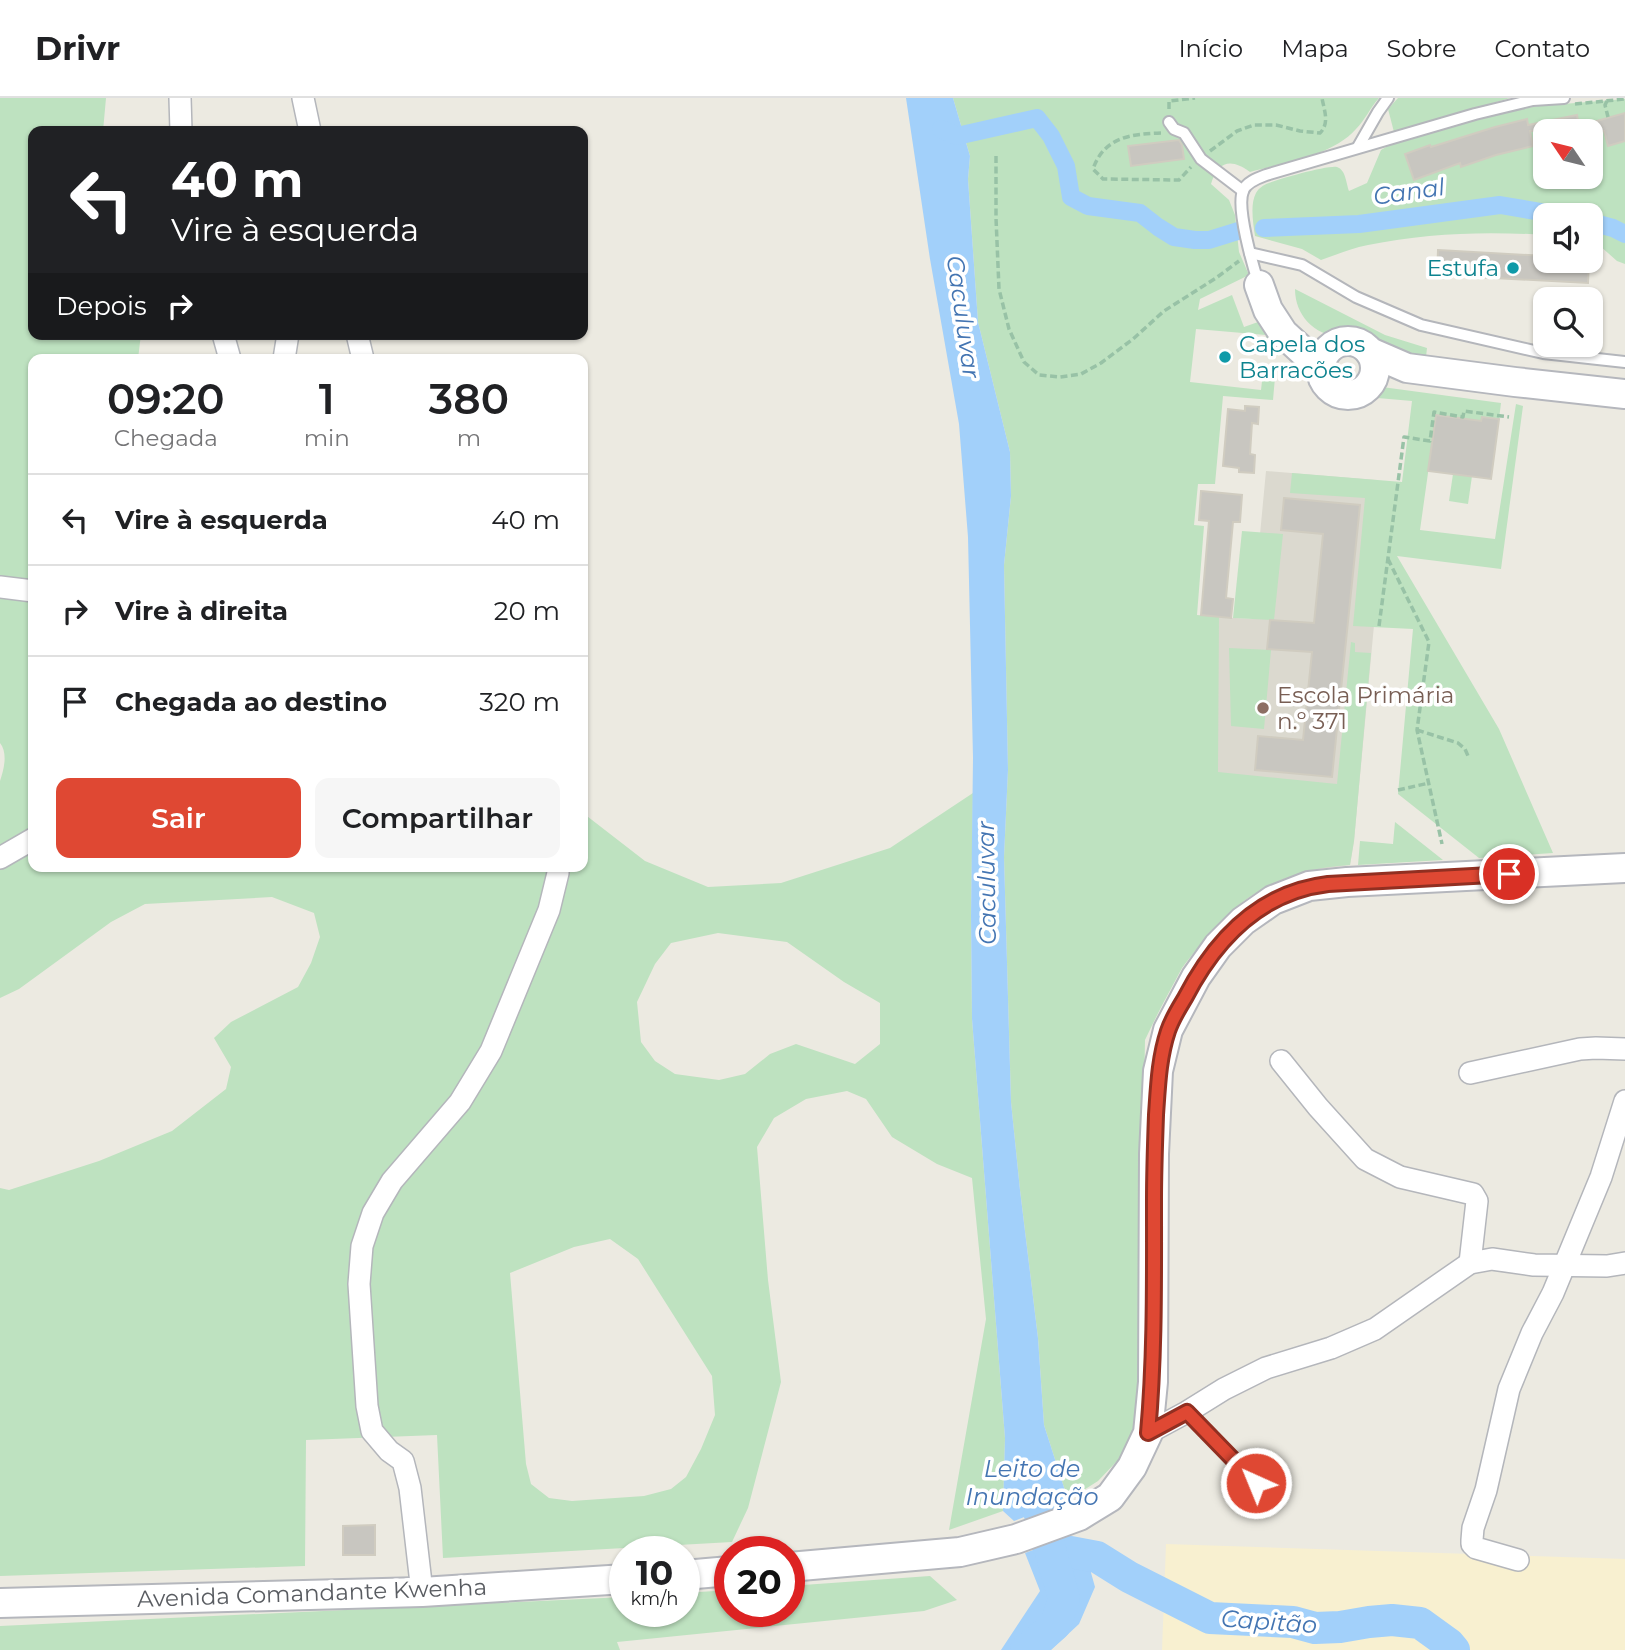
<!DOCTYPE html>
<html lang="pt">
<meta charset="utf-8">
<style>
:root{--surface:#fff;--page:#f6f6f6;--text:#202124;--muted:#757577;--line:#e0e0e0;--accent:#df4833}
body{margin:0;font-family:Montserrat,sans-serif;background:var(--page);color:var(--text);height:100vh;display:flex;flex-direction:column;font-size:26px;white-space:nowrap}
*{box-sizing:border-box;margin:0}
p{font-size:23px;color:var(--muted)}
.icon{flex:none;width:38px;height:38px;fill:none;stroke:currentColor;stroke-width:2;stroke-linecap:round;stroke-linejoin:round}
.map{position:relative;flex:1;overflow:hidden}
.details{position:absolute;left:28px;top:256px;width:560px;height:518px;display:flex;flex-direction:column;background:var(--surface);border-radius:14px;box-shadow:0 2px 5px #0004}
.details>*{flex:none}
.guide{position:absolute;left:28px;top:28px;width:560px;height:214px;border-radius:14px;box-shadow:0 2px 5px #0004;background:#202124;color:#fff;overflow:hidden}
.needle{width:46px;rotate:305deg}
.tools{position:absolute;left:1533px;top:21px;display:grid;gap:14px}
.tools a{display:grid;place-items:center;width:70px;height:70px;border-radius:14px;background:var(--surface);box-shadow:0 2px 5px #0004;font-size:35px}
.speed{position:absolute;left:609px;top:1438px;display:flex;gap:14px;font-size:35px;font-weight:700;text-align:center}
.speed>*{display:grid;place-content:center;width:91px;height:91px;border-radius:50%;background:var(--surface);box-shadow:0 2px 5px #0004;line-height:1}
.speed small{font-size:18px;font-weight:400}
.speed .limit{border:10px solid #d22;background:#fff;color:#111}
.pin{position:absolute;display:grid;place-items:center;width:60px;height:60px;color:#fff;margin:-30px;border:4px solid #fff;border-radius:50%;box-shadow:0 2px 7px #0007}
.me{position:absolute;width:77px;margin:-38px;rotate:316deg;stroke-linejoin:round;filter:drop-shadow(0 0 5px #0008)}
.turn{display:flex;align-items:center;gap:24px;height:147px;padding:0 28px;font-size:32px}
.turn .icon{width:91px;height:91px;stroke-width:2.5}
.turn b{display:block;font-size:49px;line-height:60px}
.then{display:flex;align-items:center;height:66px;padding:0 28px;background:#0003;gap:14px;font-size:26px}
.eta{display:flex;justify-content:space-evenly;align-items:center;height:119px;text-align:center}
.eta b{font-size:42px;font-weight:600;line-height:49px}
.button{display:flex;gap:14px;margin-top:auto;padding:14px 28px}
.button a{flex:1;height:80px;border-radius:14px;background:var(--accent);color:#fff;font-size:28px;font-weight:600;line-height:80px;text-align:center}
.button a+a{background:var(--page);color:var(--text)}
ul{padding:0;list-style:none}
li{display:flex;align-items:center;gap:21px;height:91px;padding:0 28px;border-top:2px solid var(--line)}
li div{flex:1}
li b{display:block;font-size:26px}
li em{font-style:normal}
header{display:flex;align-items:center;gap:42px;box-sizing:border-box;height:98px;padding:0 35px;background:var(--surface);border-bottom:2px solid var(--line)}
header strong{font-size:33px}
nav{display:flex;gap:38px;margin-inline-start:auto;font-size:24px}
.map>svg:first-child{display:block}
.education{fill:#dbd9cf}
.green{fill:#bee2c0;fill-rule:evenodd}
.sand{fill:#f8f0d0}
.water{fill:#a2d0fa}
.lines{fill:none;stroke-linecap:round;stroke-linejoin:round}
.canal{stroke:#a2d0fa;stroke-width:18}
.river{stroke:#a2d0fa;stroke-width:32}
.building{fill:#c8c6c0;stroke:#d0ccc0;stroke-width:2}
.lane-casing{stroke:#b4b6bb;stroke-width:14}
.street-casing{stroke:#b4b6bb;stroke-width:24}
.secondary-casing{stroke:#b5b7bd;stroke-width:32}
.path{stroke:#98c2a6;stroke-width:3.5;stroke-dasharray:7 3.5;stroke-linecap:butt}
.lane{stroke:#fff;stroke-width:10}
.street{stroke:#fff;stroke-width:21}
.secondary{stroke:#fff;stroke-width:28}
.route-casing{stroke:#912f21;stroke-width:18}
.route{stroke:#df4833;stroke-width:12}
.culture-dot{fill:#0f9aa8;stroke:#fff;stroke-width:2.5}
.education-dot{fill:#8d6e63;stroke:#fff;stroke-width:2.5}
.labels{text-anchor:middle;stroke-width:7;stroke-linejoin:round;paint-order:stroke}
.culture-label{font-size:23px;fill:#0d838f;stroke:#fff;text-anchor:end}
.education-label{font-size:23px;fill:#785e54;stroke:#fff;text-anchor:start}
.street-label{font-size:23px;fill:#595c61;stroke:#fff}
.water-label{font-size:24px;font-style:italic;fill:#4475b2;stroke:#fff}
</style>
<header>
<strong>Drivr</strong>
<nav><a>Início</a><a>Mapa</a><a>Sobre</a><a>Contato</a></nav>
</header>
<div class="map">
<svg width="1625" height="1552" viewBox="0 0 1625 1552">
<rect width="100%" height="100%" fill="#eceae1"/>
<polygon class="education" points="1266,373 1376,382 1374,527 1354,743 1350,767 1312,772 1287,780 1261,791 1237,807 1219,824 1217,664 1217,549 1219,519 1252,521"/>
<g class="green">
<path d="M 0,0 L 106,0 L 103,33 L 33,33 L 33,236 L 141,236 L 138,261 L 33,261 L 33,768 L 583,768 L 583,715 L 645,763 L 708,789 L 781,785 L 890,750 L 973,695 L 971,818 L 972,921 L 1005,1340 L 1003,1413 L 949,1432 L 986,1221 L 972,1080 L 937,1066 L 892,1039 L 866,1001 L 847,993 L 806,1001 L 774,1020 L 757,1049 L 768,1182 L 781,1284 L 748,1410 L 732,1444 L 443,1460 L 437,1337 L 306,1342 L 305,1468 L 0,1478 L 0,1090 L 9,1092 L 99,1063 L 172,1033 L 226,991 L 231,969 L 214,940 L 231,924 L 298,889 L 311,865 L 320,839 L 314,815 L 272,799 L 145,806 L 111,824 L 19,891 L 0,900 L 0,683 C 4,671 8,655 0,645 ZM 718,835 L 787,844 L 844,884 L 880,905 L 880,946 L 855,966 L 796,946 L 770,956 L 745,976 L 719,982 L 675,976 L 655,963 L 641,944 L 637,904 L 655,866 L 671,845 ZM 610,1141 L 638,1161 L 712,1278 L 715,1317 L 701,1351 L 686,1379 L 671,1391 L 644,1398 L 572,1403 L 549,1400 L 531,1386 L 526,1366 L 510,1175 L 574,1149 Z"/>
<path d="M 953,0 L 1379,0 C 1370,10 1365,22 1356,31 C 1332,58 1283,65 1250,74 C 1231,60 1218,63 1211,86 L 1229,102 L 1235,117 L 1239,154 L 1249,177 L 1200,201 L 1198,212 L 1232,197 L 1244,229 L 1258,224 L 1266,236 L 1278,247 L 1278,258 L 1265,256 L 1266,237 L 1196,231 L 1190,284 L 1261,292 L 1264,266 L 1276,268 L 1273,302 L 1223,298 L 1215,386 L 1198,386 L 1194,427 L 1204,428 L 1197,517 L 1219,519 L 1218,674 L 1337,686 L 1351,544 L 1355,545 L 1355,554 L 1371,555 L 1354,743 L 1350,767 C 1286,771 1243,794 1202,844 C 1196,853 1188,861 1182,870 C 1177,879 1172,889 1167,898 C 1159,913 1152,927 1145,942 L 1138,1307 L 1135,1333 L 1120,1360 L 1098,1383 L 1068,1402 L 1044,1327 L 1038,1240 L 1020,1092 L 1011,1004 L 1004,759 L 1008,672 L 1004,467 L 1011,398 L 1010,354 L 978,224 L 968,81 L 970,58 Z"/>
<polygon points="1398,0 1510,0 1394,34 1388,11"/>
<path d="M 1625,1 L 1625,166 L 1617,163 L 1591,140 L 1591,117 L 1545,117 L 1545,137 C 1486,133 1426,135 1368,147 C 1352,150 1336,157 1321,162 L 1302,151 L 1255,138 C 1253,125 1250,106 1256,95 C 1259,90 1263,87 1269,85 C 1279,81 1328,67 1337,69 C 1346,72 1346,85 1349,93 L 1367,85 L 1381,52 L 1393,45 L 1494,17 L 1538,8 ZM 1545,33 L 1591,33 L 1591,79 L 1545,79 Z"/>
<path d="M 1295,191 L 1385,237 L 1427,250 L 1426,259 C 1410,256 1391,255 1376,250 C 1369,247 1364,241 1356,239 C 1351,237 1345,240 1340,239 C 1314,237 1295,217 1295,191 Z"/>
<polygon points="1382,289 1501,305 1499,321 1482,319 1477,357 1461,321 1436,318 1420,432 1495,441 1516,306 1523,308 1501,471 1397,458 1499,631 1553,755 1479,760 1398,696 1413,531 1353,528 1365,400 1290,395 1292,375 1402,384 1412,303 1366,299 1371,294"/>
<polygon points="1453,376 1472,378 1468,406 1449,403"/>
<polygon points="1242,433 1283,436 1274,522 1233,520"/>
<polygon points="1229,550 1271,552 1264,631 1231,628"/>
<polygon points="1395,724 1443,762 1358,767 1360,743 1393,746"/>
<polygon points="930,1478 957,1502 924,1513 617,1544 620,1552 0,1552 0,1528 625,1499 625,1514 684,1514 684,1495 730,1492 730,1514 789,1514 789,1488"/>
</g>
<polygon class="sand" points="1166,1446 1625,1461 1625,1552 1162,1552"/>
<g class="water">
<polygon points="906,0 953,0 970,58 968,81 978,224 1010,354 1011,398 1004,467 1008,672 1004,759 1011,1004 1020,1092 1038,1240 1044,1327 1068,1402 1014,1423 1003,1413 1005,1340 972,921 971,818 973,660 968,439 959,326 930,161"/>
<polygon points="1068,1439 1083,1446 1095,1489 1079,1526 1051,1552 1001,1552 1040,1493 1025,1455"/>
</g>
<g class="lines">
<g class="canal">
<polyline points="941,31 957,38 1037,20 1051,38 1066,68 1071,99 1088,108 1140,115 1158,129 1174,139 1195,142 1209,142 1238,133"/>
<polyline points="1591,124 1613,130 1625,136"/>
<polyline points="1264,130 1359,126 1500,107 1559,117"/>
</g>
<g class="river">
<polyline points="1049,1450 1097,1459 1129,1479 1210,1520 1293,1524 1315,1530 1340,1529 1369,1524 1392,1522 1420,1525 1449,1546 1454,1552"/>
<polyline points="1026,1552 1055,1527 1064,1500 1032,1389 1030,1373"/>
</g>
</g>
<g class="building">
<polygon points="1625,15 1625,43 1608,48 1604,33 1530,33 1533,48 1496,57 1461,69 1460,65 1414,82 1405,56 1430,47 1431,49 1495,29 1527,21 1528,27 1577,17 1579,28"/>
<polygon points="1179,42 1182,47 1184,61 1131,68 1128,48"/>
<polygon points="1438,152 1545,158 1545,163 1589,163 1588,185 1437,177"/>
<polygon points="1245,308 1259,309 1258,326 1252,325 1250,356 1255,357 1254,375 1239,374 1239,370 1223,368 1228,311 1245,313"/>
<polygon points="1436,317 1481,323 1482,319 1499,321 1491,381 1428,373"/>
<polygon points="1201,393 1242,397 1240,424 1233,424 1226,500 1233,501 1231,520 1201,517 1209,423 1199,422"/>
<polygon points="1284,400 1360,407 1332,679 1255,672 1258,638 1303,642 1312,554 1267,551 1270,522 1314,525 1323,436 1281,432"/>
<polygon points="375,1427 375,1457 343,1457 343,1428"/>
</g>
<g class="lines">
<g class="lane-casing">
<g id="lane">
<polyline points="1169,24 1174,31 1184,35 1201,61 1243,93"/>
<polyline points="1358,49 1378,14 1388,0"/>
<polyline points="1250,155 1302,167 1356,199 1421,227 1543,255 1625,264"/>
<path d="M 1259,187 C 1253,168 1236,110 1243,93 C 1246,84 1258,80 1266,77 L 1475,16 L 1533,2 L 1564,0"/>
<polyline points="1187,1314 1256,1385"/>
</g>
</g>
<g class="street-casing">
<g id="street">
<polyline points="180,0 181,33"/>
<polyline points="303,0 310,33"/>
<polyline points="223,236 230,261"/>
<polyline points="357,236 363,261"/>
<polyline points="284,261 288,236"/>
<polyline points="0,489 33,493"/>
<polyline points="0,760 33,741"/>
<polyline points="1281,963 1318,1009 1365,1061 1400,1079 1473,1096 1477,1103 1470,1165"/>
<polyline points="1470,975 1580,951 1596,950 1625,951"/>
<polyline points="1148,1335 1187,1314 1224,1291 1266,1270 1331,1250 1375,1231 1470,1165 1492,1161 1534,1167 1607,1168 1625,1165"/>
<polyline points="1518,1462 1476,1450 1472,1446 1472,1442 1473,1430 1486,1392 1509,1291 1532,1235 1553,1195 1601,1079 1625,1003"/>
<polyline points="422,1494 410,1390 403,1363 389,1353 372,1333 367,1308 359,1186 362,1148 373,1115 392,1083 460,1004 491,953 549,812 558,775 558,768"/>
</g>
</g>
<g class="secondary-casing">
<g id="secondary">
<polyline points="1259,187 1268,212 1283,235 1322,271"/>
<circle cx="1348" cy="270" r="27"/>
<polyline points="1370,254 1407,270 1515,284 1625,296"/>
<polyline points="789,1469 960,1454 1016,1441 1079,1418 1110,1399 1132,1369 1148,1335 1153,1284 1154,1056 1158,973 1168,932 1196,879 1218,848 1243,823 1273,802 1309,788 1347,784 1625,770"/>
<polyline points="684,1477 730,1473"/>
<polyline points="0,1505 422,1494 625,1481"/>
</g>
</g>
<g class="path">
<polyline points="1607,3 1605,7 1608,19"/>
<polyline points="1575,6 1625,1"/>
<polyline points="1169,11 1169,3 1195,0"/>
<path d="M 1161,35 C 1131,36 1104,39 1093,71 L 1103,81 L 1179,82 L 1191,69"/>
<path d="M 1210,53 L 1237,33 L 1254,27 L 1276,27 L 1300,33 L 1320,35 C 1330,25 1324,12 1322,0"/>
<polyline points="996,58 996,120 999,191 1009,231 1024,264 1039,277 1060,279 1081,276 1101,265 1133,241 1164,213 1216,180 1239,163"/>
<polyline points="1388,461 1429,544 1417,632 1442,746"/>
<polyline points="1379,528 1404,339 1430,343 1434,314 1463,319 1464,313 1509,319"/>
<polyline points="1417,632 1458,645 1465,651 1468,658"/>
<polyline points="1398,692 1429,685"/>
</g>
<use href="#lane" class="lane"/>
<use href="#street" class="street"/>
<use href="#secondary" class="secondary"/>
</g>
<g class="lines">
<g class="route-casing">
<path id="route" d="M 1256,1385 L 1187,1314 L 1148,1335 C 1155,1257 1154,1179 1154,1102 C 1154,1073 1155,1045 1156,1017 C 1158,988 1159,960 1168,933 C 1172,921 1179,910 1185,900 C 1215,842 1260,794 1328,786 L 1509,776"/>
</g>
<use href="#route" class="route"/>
</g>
<g class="culture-dot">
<circle cx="1513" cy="170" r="7"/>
<circle cx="1225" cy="259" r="7"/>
</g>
<circle class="education-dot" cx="1263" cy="610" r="7"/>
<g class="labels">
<g class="culture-label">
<text x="1499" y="178">Estufa</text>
<text x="1239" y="254" text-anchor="start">Capela dos<tspan x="1239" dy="26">Barracões</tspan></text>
</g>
<g class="education-label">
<text x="1277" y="605">Escola Primária<tspan x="1277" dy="26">n.º 371</tspan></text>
</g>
<g class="street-label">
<text transform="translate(312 1495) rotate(-2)" y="8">Avenida Comandante Kwenha</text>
</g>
<g class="water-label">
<text transform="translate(1409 94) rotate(-8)" y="8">Canal</text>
<text transform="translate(963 219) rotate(82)" y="8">Caculuvar</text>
<text transform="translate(987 785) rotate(-91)" y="8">Caculuvar</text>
<text x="1032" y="1379">Leito de<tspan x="1032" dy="28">Inundação</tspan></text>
<text transform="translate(1269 1524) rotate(4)" y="8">Capitão</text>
</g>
</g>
</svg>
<div class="tools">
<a><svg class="needle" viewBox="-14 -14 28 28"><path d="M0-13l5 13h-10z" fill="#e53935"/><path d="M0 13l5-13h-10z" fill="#757577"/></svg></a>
<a><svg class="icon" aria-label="sound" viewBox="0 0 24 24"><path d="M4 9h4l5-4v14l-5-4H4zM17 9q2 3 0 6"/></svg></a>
<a><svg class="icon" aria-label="search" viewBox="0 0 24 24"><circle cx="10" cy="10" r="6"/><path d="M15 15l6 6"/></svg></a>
</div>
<div class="speed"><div>10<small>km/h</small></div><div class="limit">20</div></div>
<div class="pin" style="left:1509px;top:776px;background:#d93025"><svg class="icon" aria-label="arrive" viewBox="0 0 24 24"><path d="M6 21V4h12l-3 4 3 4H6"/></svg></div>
<svg class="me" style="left:1256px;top:1385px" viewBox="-20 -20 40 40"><circle r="17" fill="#df4833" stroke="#fff" stroke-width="3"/><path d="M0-11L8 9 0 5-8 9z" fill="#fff"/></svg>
<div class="guide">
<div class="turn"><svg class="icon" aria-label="left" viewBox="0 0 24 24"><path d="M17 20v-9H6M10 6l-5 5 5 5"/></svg><div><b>40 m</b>Vire à esquerda</div></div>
<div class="then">Depois<svg class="icon" aria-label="right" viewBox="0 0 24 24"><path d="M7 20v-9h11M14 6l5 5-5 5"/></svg></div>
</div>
<section class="details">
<div class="eta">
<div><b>09:20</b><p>Chegada</p></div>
<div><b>1</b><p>min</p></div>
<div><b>380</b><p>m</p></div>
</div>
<ul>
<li><svg class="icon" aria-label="left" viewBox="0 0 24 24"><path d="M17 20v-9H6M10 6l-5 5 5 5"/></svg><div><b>Vire à esquerda</b></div><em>40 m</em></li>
<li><svg class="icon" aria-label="right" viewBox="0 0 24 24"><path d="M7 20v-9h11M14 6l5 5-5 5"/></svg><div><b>Vire à direita</b></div><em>20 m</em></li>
<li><svg class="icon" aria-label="arrive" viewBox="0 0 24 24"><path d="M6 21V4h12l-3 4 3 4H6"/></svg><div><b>Chegada ao destino</b></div><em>320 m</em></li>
</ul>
<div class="button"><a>Sair</a><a>Compartilhar</a></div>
</section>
</div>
